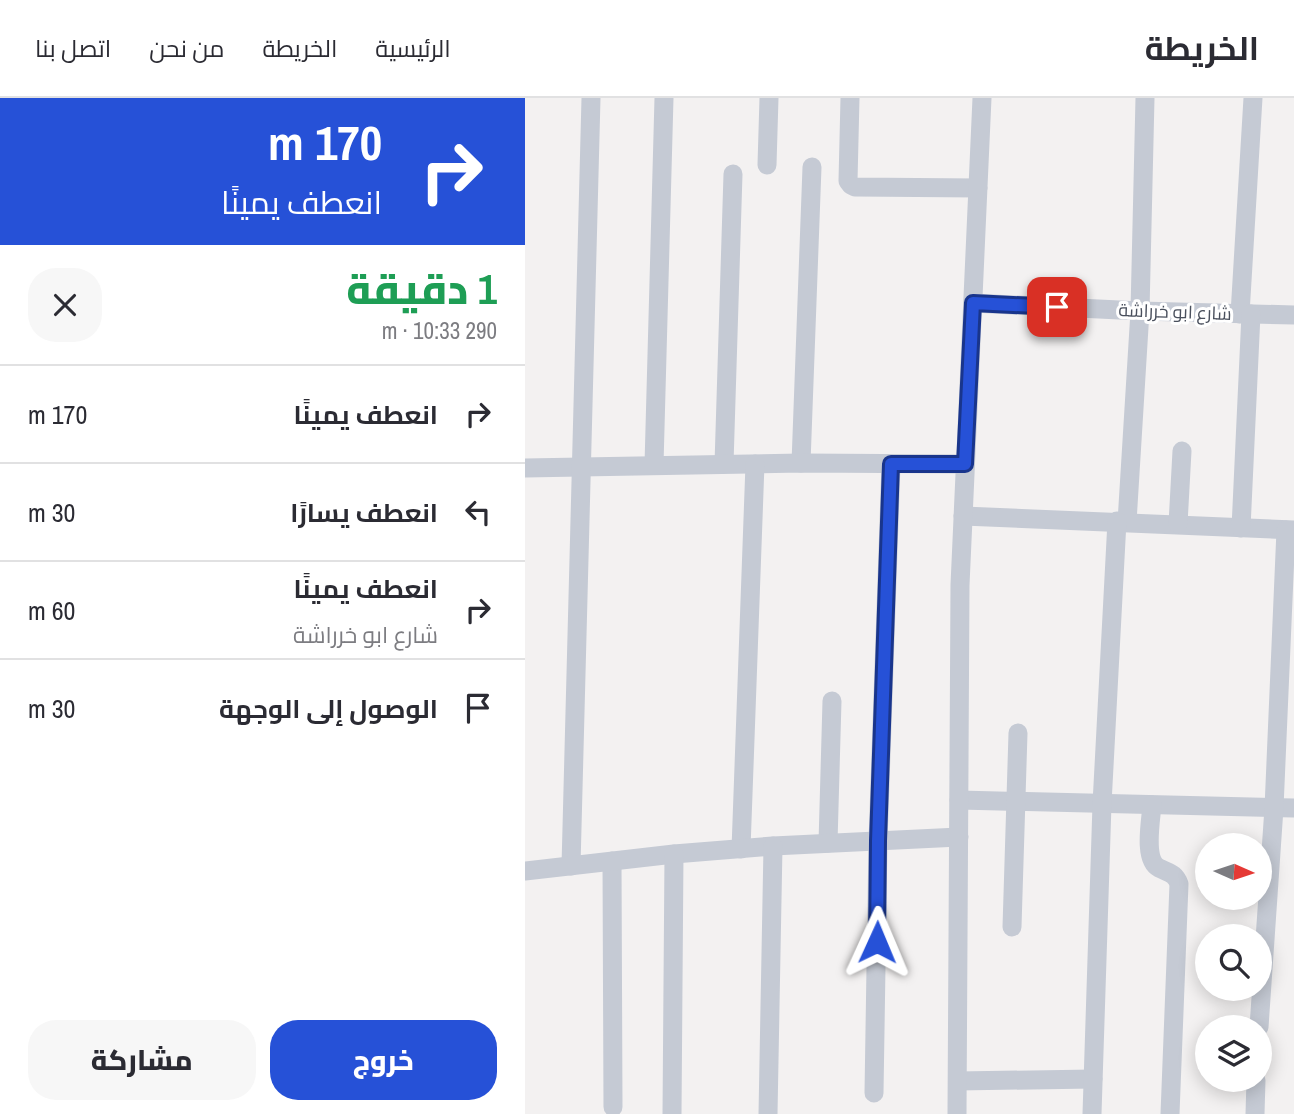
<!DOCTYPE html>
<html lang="ar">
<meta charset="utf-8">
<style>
:root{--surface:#fff;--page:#f7f7f7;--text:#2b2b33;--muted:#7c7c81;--line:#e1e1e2;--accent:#2651d7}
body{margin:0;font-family:"Archivo Narrow",Cairo,sans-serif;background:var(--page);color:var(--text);direction:rtl;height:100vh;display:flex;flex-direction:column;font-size:26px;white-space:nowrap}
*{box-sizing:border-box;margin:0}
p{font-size:23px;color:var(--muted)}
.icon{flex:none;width:38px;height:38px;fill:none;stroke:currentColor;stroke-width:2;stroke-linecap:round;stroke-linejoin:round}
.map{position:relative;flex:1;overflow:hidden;direction:ltr}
.drawer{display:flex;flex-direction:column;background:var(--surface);width:525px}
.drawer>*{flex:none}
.banner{background:#2651d7;color:#fff;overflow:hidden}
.needle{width:46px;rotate:93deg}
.buttons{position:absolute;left:670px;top:735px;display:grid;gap:14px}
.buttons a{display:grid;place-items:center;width:77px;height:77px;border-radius:50%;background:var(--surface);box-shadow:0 4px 18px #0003;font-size:35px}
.pin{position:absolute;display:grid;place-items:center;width:60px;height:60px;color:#fff;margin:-30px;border-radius:14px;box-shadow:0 4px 10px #0006}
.me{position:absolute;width:77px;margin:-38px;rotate:1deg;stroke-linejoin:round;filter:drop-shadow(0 0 5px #0008)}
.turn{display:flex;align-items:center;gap:24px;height:147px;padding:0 28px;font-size:32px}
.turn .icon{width:91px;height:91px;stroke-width:2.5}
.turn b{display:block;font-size:49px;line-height:60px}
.round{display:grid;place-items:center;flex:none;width:74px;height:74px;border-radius:28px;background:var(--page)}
.overview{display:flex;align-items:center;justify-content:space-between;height:119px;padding:0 28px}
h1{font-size:42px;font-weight:800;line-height:52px;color:#1e9e55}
.cta{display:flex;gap:14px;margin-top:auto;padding:14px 28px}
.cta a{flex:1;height:80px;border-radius:28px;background:var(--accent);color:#fff;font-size:28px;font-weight:800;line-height:80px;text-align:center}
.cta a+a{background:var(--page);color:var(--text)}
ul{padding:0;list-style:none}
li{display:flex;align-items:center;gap:21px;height:98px;padding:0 28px;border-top:2px solid var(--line)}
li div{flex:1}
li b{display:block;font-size:26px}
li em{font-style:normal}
header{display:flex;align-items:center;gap:42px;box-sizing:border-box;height:98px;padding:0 35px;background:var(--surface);border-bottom:2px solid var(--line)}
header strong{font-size:33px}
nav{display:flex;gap:38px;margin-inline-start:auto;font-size:24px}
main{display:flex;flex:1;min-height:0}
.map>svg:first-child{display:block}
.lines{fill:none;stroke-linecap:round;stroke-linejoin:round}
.minor{stroke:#c5cad4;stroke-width:19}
.route-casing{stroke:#19358c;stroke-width:18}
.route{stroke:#2651d7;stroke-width:12}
.labels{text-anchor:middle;stroke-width:6;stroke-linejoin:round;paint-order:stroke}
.street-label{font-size:18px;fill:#4a505d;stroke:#fff}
</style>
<header>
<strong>الخريطة</strong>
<nav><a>الرئيسية</a><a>الخريطة</a><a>من نحن</a><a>اتصل بنا</a></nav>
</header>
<main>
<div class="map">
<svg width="769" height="1016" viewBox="0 0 769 1016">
<rect width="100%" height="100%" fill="#f3f1f1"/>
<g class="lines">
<g class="minor">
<polyline points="325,0 323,83 326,87 330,89 453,90"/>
<polyline points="242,67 244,0"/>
<polyline points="448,205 615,213 769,217"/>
<polyline points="715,216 728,0"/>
<polyline points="276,365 287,69"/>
<polyline points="199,366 208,76"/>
<polyline points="129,367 139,0"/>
<polyline points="0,370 276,365 440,366"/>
<polyline points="438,418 769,432"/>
<polyline points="602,424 615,213 620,0"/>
<polyline points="653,426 657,353"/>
<polyline points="716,430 726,216"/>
<polyline points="434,702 769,710"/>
<path d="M 627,707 C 626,722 618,762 634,770 C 644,775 650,775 654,786 L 645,1016"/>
<polyline points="303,745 307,603"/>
<polyline points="216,751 230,366"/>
<polyline points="87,763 88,1009"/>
<polyline points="46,768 66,0"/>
<polyline points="0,773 149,756 248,748 434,739"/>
<polyline points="487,829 493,635"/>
<polyline points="734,929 749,710 761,432"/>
<polyline points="433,983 568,981"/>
<polyline points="349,995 353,743 366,366"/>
<polyline points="147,1016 149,756"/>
<polyline points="243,1016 248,748"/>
<polyline points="432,1016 435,487 457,0"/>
<polyline points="567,1016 577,706 592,423"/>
<polyline points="730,1016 731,982"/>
</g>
</g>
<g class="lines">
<g class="route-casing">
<polyline id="route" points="352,844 353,743 366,366 440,366 448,205 532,209"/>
</g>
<use href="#route" class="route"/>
</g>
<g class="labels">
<g class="street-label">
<text transform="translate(650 214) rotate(2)" y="6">شارع ابو خرراشة</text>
</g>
</g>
</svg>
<div class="buttons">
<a><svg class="needle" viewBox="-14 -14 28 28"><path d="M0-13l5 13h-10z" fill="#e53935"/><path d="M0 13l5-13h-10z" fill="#7c7c81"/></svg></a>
<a><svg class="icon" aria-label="search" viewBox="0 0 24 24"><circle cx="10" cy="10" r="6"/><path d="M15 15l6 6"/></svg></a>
<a><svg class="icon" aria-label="layers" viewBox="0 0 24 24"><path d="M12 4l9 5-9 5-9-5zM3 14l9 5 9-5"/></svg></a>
</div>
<div class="pin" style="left:532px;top:209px;background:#d93025"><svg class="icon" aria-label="arrive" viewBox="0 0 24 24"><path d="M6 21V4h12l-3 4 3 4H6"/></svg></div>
<svg class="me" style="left:352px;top:844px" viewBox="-20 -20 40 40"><path d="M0-17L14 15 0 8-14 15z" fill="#2651d7" stroke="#fff" stroke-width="4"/></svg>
</div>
<section class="drawer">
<div class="banner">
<div class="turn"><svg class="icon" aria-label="right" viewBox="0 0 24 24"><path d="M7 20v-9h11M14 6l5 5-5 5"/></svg><div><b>170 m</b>انعطف يمينًا</div></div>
</div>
<div class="overview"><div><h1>1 دقيقة</h1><p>290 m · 10:33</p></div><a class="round"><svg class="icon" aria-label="close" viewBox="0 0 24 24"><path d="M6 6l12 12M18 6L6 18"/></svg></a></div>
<ul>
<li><svg class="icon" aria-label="right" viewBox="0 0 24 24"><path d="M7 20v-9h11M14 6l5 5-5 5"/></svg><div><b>انعطف يمينًا</b></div><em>170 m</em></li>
<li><svg class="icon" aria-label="left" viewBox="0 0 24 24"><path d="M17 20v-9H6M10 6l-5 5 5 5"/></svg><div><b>انعطف يسارًا</b></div><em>30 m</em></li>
<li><svg class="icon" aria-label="right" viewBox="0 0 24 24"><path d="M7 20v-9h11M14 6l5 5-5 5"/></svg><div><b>انعطف يمينًا</b><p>شارع ابو خرراشة</p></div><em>60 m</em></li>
<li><svg class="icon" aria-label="arrive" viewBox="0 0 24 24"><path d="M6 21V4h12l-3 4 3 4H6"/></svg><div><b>الوصول إلى الوجهة</b></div><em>30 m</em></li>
</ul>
<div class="cta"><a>خروج</a><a>مشاركة</a></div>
</section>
</main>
